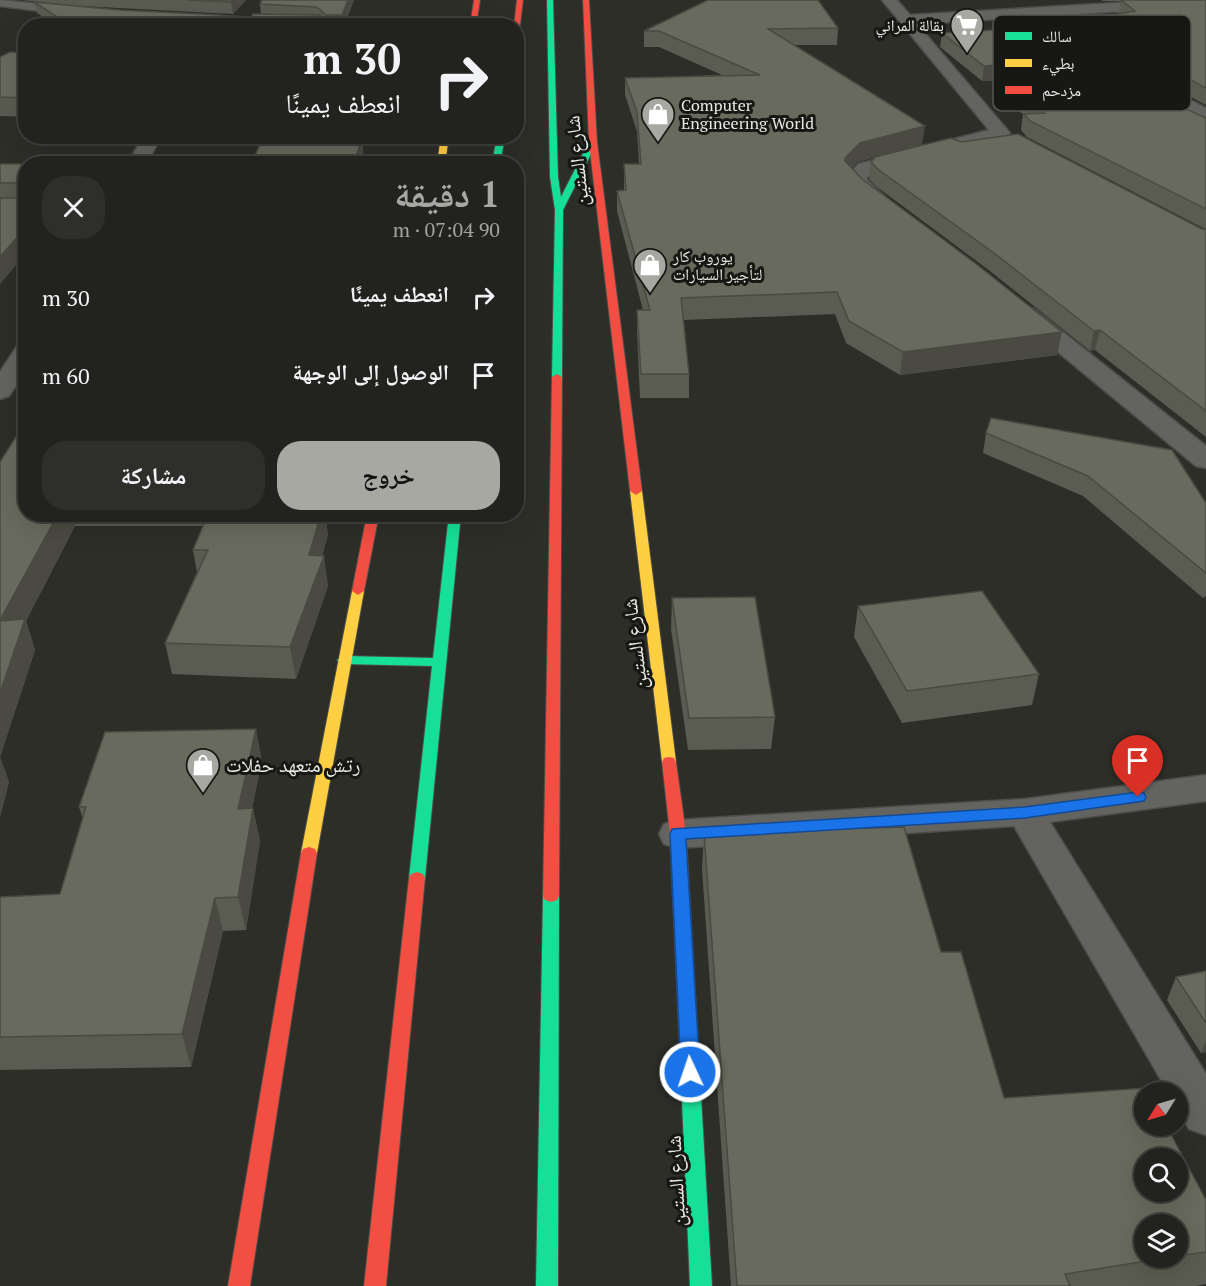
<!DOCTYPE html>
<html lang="ar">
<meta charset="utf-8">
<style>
:root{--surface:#22221e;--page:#2e2f2b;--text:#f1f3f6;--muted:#a2a4a4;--line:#3f3f3c;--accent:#a7a8a2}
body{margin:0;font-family:"PT Serif","Noto Naskh Arabic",serif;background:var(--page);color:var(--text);direction:rtl;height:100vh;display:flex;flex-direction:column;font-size:22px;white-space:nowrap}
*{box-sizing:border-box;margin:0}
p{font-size:20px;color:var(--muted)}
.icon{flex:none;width:33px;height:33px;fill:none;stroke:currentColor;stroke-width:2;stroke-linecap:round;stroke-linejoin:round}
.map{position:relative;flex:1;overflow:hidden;direction:ltr}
.drawer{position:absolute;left:18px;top:156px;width:506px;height:366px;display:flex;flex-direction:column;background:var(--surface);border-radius:24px;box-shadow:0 6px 24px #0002,0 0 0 2px var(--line);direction:rtl}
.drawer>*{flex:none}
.guide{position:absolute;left:18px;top:18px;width:506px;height:126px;border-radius:24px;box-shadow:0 6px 24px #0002,0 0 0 2px var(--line);direction:rtl;background:#22221e;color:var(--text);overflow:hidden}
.needle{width:39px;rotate:233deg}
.controls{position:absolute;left:1134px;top:1082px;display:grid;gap:12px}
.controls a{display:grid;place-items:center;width:54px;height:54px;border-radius:50%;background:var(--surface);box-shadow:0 6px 24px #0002,0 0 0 2px var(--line);font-size:30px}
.pin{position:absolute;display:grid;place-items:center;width:51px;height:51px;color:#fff;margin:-62px -26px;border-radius:50% 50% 50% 0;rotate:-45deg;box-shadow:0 0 6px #0007}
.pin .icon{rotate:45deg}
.me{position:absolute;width:66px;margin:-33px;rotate:357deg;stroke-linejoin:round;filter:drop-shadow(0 0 4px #0008)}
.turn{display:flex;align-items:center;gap:21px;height:126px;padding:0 24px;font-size:27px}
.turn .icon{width:78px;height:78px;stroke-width:2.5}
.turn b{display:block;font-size:42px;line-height:51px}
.round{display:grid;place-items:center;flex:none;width:63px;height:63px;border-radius:24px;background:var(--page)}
.headline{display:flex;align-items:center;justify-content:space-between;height:102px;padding:0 24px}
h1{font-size:36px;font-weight:700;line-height:45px;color:var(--accent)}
.action{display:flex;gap:12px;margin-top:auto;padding:12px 24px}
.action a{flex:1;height:69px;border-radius:24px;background:var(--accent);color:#111;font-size:24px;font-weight:700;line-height:69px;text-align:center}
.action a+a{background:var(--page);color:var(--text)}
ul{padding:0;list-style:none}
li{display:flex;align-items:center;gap:18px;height:78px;padding:0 24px}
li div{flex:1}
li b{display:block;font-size:22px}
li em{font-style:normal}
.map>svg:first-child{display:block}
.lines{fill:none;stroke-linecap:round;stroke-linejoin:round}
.street-casing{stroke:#4c4c48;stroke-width:3}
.fast-casing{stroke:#4c4c48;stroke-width:2}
.slow-casing{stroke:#4c4c48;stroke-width:2}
.jam-casing{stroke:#4c4c48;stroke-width:2}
.street{fill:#63645f;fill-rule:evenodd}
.fast{fill:#16e098;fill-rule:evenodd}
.slow{fill:#ffcf43;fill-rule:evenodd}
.jam{fill:#f24e42;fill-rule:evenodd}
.wall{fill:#5a5b51;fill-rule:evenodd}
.shaded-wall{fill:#4a4a42}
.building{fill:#696a5e;stroke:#4a4a42;stroke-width:1.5;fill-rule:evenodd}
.route{fill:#1a73e8;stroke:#114b97;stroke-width:1.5}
.labels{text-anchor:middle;stroke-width:6;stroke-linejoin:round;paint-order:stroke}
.far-poi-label{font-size:16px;fill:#e8eae3;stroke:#171813;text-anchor:start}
.street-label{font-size:20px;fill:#e8eae3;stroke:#171813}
.poi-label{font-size:20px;fill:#e8eae3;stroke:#171813;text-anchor:start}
.key{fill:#171813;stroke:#565751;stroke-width:1.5}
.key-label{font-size:16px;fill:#e8eae3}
</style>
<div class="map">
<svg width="1206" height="1286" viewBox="0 0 1206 1286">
<rect width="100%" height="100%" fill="#2d2e28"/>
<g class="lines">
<g class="street-casing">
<g id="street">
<polygon points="0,0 80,8 87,12 80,16 0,6"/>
<polygon points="882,0 897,0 910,15 1167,0 1206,0 1206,6 917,24 1010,133 1007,137 872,172 866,179 895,206 892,210 878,210 845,179 858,164 989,130"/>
<polygon points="176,14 318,21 325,26 230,26 171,21 169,18 171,15"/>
<polygon points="1148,79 1206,108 1206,120 1142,88 1140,84 1142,80"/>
<polygon points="144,136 162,136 146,164 127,164"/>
<polygon points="1026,307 1034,309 1206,446 1206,468 1196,466 1018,319 1014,314 1018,309"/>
<polygon points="26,344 26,371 9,396 0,399 0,372 17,346"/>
<polygon points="1206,775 1206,801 1050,822 1206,1074 1206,1135 1189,1129 1178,1109 1178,1092 1168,1092 1014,826 678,848 664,844 659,834 664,824 678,820 1025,799"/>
</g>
</g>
<g class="fast-casing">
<g id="fast">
<polygon points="547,0 553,0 558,177 561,197 589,142 593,140 597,142 563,210 562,377 557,380 552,377 555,210 550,177"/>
<polygon points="497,136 505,136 500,164 492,164"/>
<polygon points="449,514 461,514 425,878 423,882 417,884 411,882 409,878 432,666 344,664 337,660 344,656 433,658"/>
<polygon points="551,890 557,892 559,896 558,1286 536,1286 543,896 545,892"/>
<polygon points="687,1002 693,1004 696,1009 712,1286 690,1286 678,1009 681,1004"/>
</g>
</g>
<g class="slow-casing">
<g id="slow">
<polygon points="441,136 449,136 445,164 437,164"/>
<polygon points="636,487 642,491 676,762 674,766 664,766 662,762 630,491"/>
<polygon points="358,587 364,591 317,853 315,857 309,859 303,857 301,853 352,591"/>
</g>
</g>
<g class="jam-casing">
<g id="jam">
<polygon points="474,0 480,0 476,26 470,26"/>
<polygon points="517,0 523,0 519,33 516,35 516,26 514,26"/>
<polygon points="583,0 589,0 597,142 642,491 636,495 630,491 589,142"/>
<polygon points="557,374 562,377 559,896 557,900 551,902 545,900 543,896 552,377"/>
<polygon points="367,514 379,514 364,591 358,595 352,591"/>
<polygon points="669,757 674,758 676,762 686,834 696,1009 693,1014 687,1016 681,1014 678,1009 670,834 662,762 664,758"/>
<polygon points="309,847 315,849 317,853 250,1286 228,1286 301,853 303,849"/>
<polygon points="417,872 423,874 425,878 386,1286 364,1286 409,878 411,874"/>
</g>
</g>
<use href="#street" class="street"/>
<use href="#fast" class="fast"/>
<use href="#slow" class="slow"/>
<use href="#jam" class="jam"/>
</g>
<g class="wall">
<polygon points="22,0 246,0 233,14 80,6 119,10 220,15 222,26 56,26 37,13 34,2 66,5"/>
<polygon points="260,0 354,0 344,26 326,26 321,21 261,14 260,4 262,1"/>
<path d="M 1101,0 L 1206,0 L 1206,105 L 1189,96 L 1187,109 L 1206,118 L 1206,437 L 1095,350 L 1090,351 L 990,271 L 877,187 L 869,179 L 871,162 L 875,157 L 857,162 L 852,168 L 862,179 L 1057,355 L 900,375 L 846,343 L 835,314 L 684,320 L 689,374 L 689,398 L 640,398 L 637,332 L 637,310 L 643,310 L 617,211 L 617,191 L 624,190 L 624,164 L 639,164 L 637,131 L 625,95 L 625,78 L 722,75 L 659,47 L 644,47 L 644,31 L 838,28 L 837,45 L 794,45 L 922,145 L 961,142 L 1202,229 L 1205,229 L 1027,137 L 1021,130 L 1023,114 L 998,94 L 1000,80 L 982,81 L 940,47 L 942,33 L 1033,28 L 1118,14 L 1121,1 L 1103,1 ZM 1143,73 L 1149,74 L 1186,94 Z"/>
<polygon points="26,53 26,117 0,116 0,57"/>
<polygon points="0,164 26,164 26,253 0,284"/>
<polygon points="986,433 1206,503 1206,596 1203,598 1083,496 983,453"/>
<polygon points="0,462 26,514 325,514 328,535 322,556 328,586 296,679 172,674 165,643 197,572 193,550 203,526 75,526 26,621 35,650 0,757 9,782 0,817"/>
<polygon points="672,598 775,717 771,749 688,750 671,629"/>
<polygon points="858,606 1039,674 1032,705 902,723 854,637"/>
<polygon points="262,761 252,808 253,808 260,841 246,930 223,931 191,1067 0,1070 0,897 60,894 83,819 79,807"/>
<path d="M 704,833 L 941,952 L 1004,1098 L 1206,1200 L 1206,1284 L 1196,1286 L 731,1286 L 702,869 ZM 1178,1224 L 1178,1257 L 1144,1257 Z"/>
<polygon points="1206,971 1206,1052 1201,1053 1167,1000 1176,977"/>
</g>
<g class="shaded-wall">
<polygon points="234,0 246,0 233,14 231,2"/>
<polygon points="348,0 354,0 343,26 342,15"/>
<polygon points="220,15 222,26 210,26"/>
<polygon points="320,15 321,26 306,26"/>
<polygon points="1123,53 1119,68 982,81 984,66"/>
<polygon points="1185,96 1189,96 1188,99 1189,99 1186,115 1169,101"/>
<polygon points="925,126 922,145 857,162 843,178 845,158 860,143"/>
<polygon points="362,137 364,158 362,164 354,164"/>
<polygon points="26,225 26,253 0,284 0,257"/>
<polygon points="1100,330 1095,350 1090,351 1094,331"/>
<polygon points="1062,332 1057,355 900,375 903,352"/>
<polygon points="58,514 72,514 75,526 26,621 35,650 0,757 9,782 0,817 0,620"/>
<polygon points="321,514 325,514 328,535 315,580 324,556 328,586 296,679 290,647 309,555"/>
<polygon points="256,729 262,761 245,841 238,809"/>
<polygon points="253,808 260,841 246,930 238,897"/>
<polygon points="215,898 223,931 191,1067 182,1034"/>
<polygon points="1206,1041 1206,1052 1201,1053"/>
</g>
<g class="building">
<polygon points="186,0 234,0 231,2"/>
<polygon points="262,0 348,0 342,15 326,15 317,7 260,4"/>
<polygon points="708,0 818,0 838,28 768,29 925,126 860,143 845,158 845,161 862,179 975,263 1062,332 903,352 849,321 837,292 681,298 689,374 641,374 637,310 650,310 617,191 626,190 624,164 641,164 637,112 625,78 760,75 659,31 644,31"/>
<polygon points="1121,0 1206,0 1206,88 1152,59 1123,53 984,66 942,33 1033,28 1135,11"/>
<polygon points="34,2 119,10 220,15 210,26 71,26"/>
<polygon points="253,14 320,15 306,26 246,26"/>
<polygon points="10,52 26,53 26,98 0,97 0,57"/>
<polygon points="1122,67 1140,71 1189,96 1185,96 1189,99 1169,101 1206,118 1206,209 1030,121 1024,114 1045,113 1001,79"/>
<polygon points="1018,134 1202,229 1206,229 1206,411 1100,330 1094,331 994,253 879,170 871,162 875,157 951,138 961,142"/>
<polygon points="362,137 354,164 251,164 263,138"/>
<polygon points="0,164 26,164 26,225 20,234 0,257 0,198 23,198 23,183 0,183"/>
<polygon points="991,418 1172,450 1206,503 1206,573 1088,476 986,433"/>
<polygon points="26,421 26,514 58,514 0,620 0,462"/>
<polygon points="208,514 321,514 309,555 324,556 290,647 165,643 208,550 193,550"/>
<polygon points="982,591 1039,674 907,691 858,606"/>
<polygon points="755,597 775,717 689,718 672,598"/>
<polygon points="25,619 0,693 0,621"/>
<polygon points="256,729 238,809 253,808 238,897 215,898 182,1034 0,1037 0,897 60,894 86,807 79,807 105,732"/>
<path d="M 904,827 L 941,952 L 961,952 L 1004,1098 L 1146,1088 L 1148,1092 L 1144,1092 L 1144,1125 L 1166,1125 L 1206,1200 L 1206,1252 L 1178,1256 L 1178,1224 L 1144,1224 L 1144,1257 L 1172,1257 L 1065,1274 L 1070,1286 L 737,1286 L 704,833 ZM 1144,1158 L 1178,1158 L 1178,1191 L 1144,1191 Z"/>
<polygon points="1206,971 1206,1023 1176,977"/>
</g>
<polygon class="route" points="1138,792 1144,793 1146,797 1144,801 1025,818 686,839 700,1072 697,1077 690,1080 684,1077 681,1072 670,834 672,829 1025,807"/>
<defs>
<g id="supermarket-pin" transform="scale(1.725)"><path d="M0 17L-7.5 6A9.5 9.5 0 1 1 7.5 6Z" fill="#a7a8a2" stroke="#171813"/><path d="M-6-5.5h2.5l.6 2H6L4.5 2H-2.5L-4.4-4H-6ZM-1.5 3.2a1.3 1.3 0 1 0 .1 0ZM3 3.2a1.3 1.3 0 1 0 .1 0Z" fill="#fff"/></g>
<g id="shop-pin" transform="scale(1.725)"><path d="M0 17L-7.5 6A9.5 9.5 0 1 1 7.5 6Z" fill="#a7a8a2" stroke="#171813"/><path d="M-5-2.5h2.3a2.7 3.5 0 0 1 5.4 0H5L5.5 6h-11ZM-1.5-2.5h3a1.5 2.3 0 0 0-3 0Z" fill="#fff"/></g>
</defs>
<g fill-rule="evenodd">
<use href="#supermarket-pin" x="967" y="25"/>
<use href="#shop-pin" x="658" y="114"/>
<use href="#shop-pin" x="650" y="265"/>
<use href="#shop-pin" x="203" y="765"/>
</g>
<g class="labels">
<g class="far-poi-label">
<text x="944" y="31" text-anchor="end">بقالة المراني</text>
<text x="681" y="111">Computer<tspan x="681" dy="18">Engineering World</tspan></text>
<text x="673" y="262">يوروب كار<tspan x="673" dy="18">لتأجير السيارات</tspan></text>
</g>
<g class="street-label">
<text transform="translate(577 161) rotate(-96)" y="7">شارع الستين</text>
<text transform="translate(635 644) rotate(-97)" y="7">شارع الستين</text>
<text transform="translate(676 1181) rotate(-93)" y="7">شارع الستين</text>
</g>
<g class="poi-label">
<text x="226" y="772">رتش متعهد حفلات</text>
</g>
</g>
<rect x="993" y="15" width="198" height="96" rx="9" class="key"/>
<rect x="1005" y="32" width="27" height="8" fill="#16e098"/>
<rect x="1005" y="59" width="27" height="8" fill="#ffcf43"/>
<rect x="1005" y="86" width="27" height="8" fill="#f24e42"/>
<g class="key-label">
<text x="1042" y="42">سالك</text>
<text x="1042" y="69">بطيء</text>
<text x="1042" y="96">مزدحم</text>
</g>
</svg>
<div class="controls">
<a><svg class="needle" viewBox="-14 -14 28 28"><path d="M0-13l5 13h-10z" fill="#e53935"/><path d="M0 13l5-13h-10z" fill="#a2a4a4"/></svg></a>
<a><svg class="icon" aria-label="search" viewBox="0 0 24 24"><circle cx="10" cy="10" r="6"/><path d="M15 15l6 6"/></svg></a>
<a><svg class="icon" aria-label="layers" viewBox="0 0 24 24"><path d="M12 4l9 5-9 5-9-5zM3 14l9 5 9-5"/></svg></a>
</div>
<div class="pin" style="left:1138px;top:797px;background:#d93025"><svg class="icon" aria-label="arrive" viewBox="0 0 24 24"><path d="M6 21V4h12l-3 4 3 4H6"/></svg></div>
<svg class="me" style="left:690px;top:1072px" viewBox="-20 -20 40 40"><circle r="17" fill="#1a73e8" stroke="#fff" stroke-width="3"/><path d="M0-11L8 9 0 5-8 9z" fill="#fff"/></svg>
<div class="guide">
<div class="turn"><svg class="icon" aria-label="right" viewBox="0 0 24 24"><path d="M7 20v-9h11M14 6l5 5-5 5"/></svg><div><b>30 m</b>انعطف يمينًا</div></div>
</div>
<section class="drawer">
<div class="headline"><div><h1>1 دقيقة</h1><p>90 m · 07:04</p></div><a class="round"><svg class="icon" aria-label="close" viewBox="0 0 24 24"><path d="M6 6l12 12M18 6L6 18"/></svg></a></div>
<ul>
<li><svg class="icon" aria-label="right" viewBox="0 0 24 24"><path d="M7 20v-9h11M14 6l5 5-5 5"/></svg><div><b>انعطف يمينًا</b></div><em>30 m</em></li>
<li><svg class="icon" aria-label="arrive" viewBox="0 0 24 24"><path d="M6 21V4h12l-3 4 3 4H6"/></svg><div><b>الوصول إلى الوجهة</b></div><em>60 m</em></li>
</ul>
<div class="action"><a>خروج</a><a>مشاركة</a></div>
</section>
</div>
